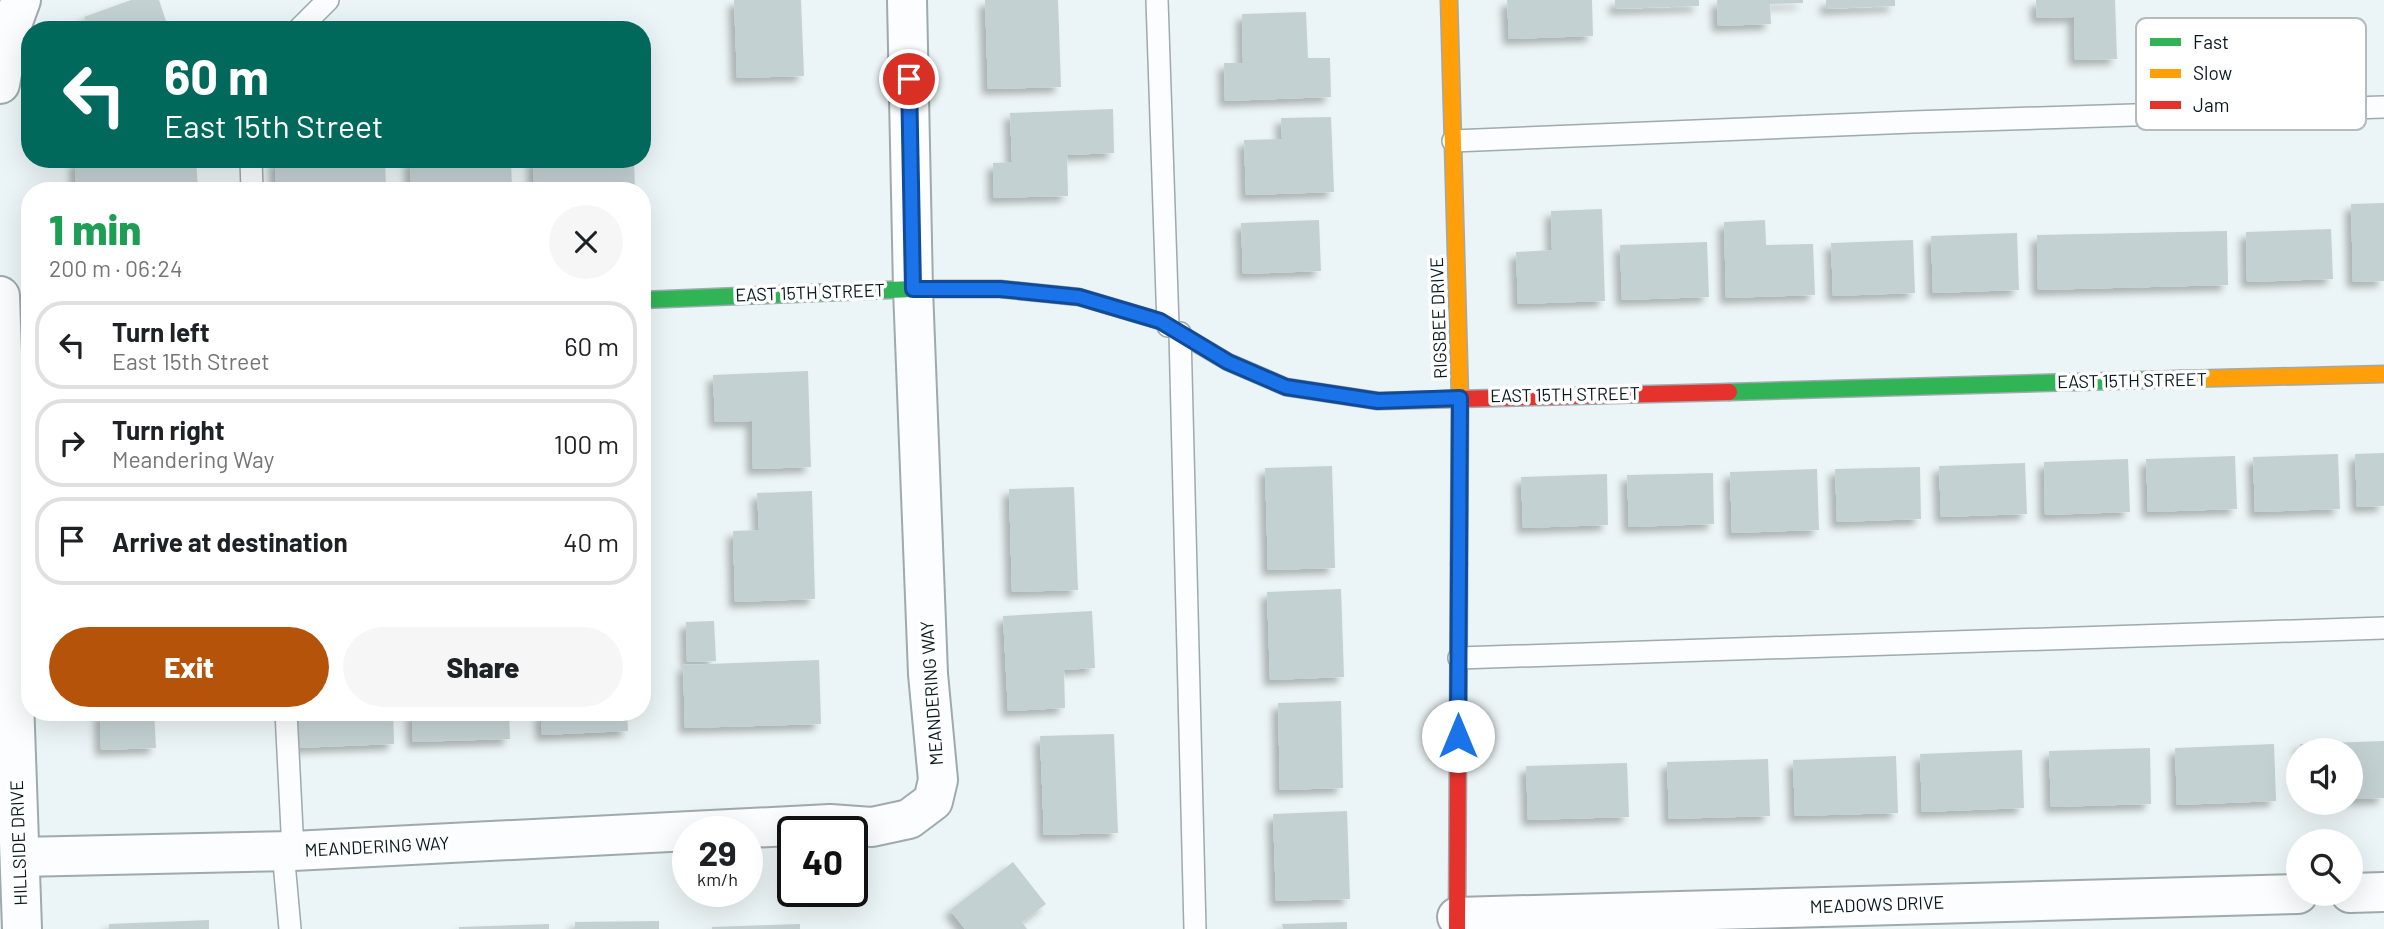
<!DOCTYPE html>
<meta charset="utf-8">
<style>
:root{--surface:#fff;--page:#f6f6f6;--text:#202124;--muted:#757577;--line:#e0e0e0;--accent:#b45309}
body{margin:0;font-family:Barlow,sans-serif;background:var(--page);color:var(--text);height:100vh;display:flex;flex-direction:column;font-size:26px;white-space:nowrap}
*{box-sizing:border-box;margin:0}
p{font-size:23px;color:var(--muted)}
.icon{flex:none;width:38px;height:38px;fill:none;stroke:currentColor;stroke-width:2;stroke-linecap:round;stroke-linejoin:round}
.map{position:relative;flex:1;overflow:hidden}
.drawer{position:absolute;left:21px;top:182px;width:630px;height:539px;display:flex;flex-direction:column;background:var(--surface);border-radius:28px;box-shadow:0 7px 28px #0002}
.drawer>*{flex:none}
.banner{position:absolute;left:21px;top:21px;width:630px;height:147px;border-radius:28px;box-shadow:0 7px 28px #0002;background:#00695c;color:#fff;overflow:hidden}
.fabs{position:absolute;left:2286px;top:738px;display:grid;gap:14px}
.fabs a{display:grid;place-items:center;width:77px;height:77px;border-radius:50%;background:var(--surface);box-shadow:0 7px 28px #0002;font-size:35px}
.speed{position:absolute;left:672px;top:816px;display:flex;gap:14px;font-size:35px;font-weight:700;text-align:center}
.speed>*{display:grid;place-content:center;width:91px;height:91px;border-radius:50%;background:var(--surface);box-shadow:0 7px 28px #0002;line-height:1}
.speed small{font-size:18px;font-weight:400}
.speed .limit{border:4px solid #111;border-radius:10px;background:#fff;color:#111}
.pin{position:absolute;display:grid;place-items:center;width:60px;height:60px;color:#fff;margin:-30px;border:4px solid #fff;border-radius:50%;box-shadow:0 2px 7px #0007}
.me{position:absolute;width:77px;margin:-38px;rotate:0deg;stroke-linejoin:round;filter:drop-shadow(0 0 5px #0008)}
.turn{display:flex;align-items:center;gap:24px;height:147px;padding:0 28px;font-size:32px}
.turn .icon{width:91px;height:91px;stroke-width:2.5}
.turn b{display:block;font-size:49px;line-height:60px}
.round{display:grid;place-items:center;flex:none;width:74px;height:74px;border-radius:37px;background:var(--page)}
.overview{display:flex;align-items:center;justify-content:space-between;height:119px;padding:0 28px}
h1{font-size:42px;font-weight:800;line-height:52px;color:#1e9e55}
.action{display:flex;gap:14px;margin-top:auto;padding:14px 28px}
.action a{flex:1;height:80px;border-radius:42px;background:var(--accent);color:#fff;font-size:28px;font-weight:800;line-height:80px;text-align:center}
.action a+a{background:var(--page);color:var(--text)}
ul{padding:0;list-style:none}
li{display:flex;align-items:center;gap:21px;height:88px;margin:0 14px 10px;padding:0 14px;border:4px solid var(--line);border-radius:28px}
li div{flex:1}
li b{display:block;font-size:26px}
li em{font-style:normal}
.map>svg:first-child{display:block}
.building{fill:#c4d1d3;filter:url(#shadow)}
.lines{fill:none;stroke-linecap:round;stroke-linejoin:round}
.lane-casing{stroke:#9eaaad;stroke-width:24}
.street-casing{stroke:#9eaaad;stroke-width:42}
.fast-casing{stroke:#9eaaad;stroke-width:19}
.slow-casing{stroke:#9eaaad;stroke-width:19}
.jam-casing{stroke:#9eaaad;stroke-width:19}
.lane{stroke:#fcfdfe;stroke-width:21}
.street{stroke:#fcfdfe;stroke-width:38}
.fast{stroke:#30b455;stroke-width:16}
.slow{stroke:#ff9f0a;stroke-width:16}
.jam{stroke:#e5322d;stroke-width:16}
.route-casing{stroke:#114b97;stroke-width:18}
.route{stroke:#1a73e8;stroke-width:12}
.labels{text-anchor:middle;stroke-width:7;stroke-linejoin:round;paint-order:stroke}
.street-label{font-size:18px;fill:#091a1e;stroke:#fff}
.key{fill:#fff;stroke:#b5babc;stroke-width:2}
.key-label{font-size:19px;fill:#091a1e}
</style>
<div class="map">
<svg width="2384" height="929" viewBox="0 0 2384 929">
<defs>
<filter id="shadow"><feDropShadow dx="-6" dy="6" stdDeviation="3.5" flood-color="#0004"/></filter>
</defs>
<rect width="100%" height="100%" fill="#ebf4f6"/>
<g class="building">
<polygon points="131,0 159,0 169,30 89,30 84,17"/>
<polygon points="734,0 801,0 804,76 737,78"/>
<polygon points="985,0 1058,0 1061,87 988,89"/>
<polygon points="1507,0 1592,0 1593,36 1509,39"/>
<polygon points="1615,0 1699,0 1699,6 1615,9"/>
<polygon points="1717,0 1803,0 1803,3 1770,4 1771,24 1718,26"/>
<polygon points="1826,0 1895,0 1895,6 1826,9"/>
<polygon points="2036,0 2115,0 2117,59 2075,60 2074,17 2037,18"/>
<polygon points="1306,12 1308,58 1330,58 1331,97 1225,101 1224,63 1243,63 1242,14"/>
<polygon points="1113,109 1114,153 1067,155 1068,196 994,198 993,163 1012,162 1010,113"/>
<polygon points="1331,117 1334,192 1246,195 1244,140 1282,139 1281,118"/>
<polygon points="196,159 198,191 76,191 75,160"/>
<polygon points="275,159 385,159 386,191 276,191"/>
<polygon points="410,159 511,159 512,191 411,191"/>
<polygon points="533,159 634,159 635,191 534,191"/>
<polygon points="2384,203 2384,281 2353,282 2351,204"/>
<polygon points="1602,209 1605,301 1518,304 1516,252 1552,250 1551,211"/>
<polygon points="1319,220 1321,271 1243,274 1241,223"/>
<polygon points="1765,220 1766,245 1813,244 1815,295 1726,298 1724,222"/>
<polygon points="2331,229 2333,279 2247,282 2246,232"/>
<polygon points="2227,231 2228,285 2038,290 2037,235"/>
<polygon points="2017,233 2019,290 1933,293 1931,236"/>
<polygon points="1913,240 1915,293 1833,296 1831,243"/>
<polygon points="1707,242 1709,297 1622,300 1620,245"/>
<polygon points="808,371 811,467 753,469 752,421 715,422 713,375"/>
<polygon points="2384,453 2384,506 2357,507 2355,454"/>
<polygon points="2338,454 2340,509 2255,512 2253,457"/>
<polygon points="2235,456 2237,509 2148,512 2146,459"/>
<polygon points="2128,459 2130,512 2045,515 2044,462"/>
<polygon points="2025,463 2027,514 1941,517 1939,466"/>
<polygon points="1332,466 1335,568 1268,570 1265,468"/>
<polygon points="1920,467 1921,519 1837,522 1835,469"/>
<polygon points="1817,469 1819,530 1732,533 1730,472"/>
<polygon points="1713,473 1714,524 1629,527 1627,475"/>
<polygon points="1607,474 1608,525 1523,528 1521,477"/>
<polygon points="1074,487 1078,590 1012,592 1009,489"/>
<polygon points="812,491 815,599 735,602 733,531 759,530 757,493"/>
<polygon points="1341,589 1344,677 1270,680 1267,592"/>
<polygon points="1092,611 1095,668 1064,670 1065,708 1008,711 1003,616"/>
<polygon points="714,621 716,661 687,662 686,622"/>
<polygon points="819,660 821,724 685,728 683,665"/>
<polygon points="1341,701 1343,788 1280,790 1278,703"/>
<polygon points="100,712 154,712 156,748 101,750"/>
<polygon points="294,712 393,712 394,744 296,748"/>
<polygon points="412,712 509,712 510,739 413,742"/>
<polygon points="541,712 627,712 628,731 542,735"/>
<polygon points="1114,734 1118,833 1044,835 1040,736"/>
<polygon points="2384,741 2384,798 2350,799 2350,751 2300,751 2300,744"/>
<polygon points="2274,744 2276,801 2177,805 2175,748"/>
<polygon points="2150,748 2151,804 2051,807 2049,751"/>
<polygon points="2022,750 2024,808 1922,812 1920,754"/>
<polygon points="1896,756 1898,813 1795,816 1793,760"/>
<polygon points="1768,759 1770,816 1669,819 1667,762"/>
<polygon points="1627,763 1629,817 1528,820 1526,766"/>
<polygon points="1347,811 1350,899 1276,901 1273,814"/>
<polygon points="1013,862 1046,904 1022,922 1027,929 965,929 950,910"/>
<polygon points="209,920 209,929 109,929 109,924"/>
<polygon points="659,921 659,929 575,929 575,922"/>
<polygon points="1347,922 1347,929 1283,929 1282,924"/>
<polygon points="549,924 549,929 459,929 459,927"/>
<polygon points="800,924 800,929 712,929 712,927"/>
</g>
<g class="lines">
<g class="lane-casing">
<g id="lane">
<polyline points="1157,0 1168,326"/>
<polyline points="298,30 328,0"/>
<polyline points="1453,141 1912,122 2384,107"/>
<polyline points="251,159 252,191"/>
<polyline points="1180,333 1195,929"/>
<polyline points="1459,658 2384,628"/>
<polyline points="286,712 293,851"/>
<polyline points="283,851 290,929"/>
</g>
</g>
<g class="street-casing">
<g id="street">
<polyline points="0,84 10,30 21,0"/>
<polyline points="0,296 22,929"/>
<polyline points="20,857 293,851 830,824 872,827 909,819 933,801 938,780 928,674 913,289 907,0"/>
<polyline points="2350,893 2384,892"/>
<polyline points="1457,917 2298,894"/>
</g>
</g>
<g class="fast-casing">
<g id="fast">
<polyline points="642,300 913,289 1000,289 1079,297 1160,321 1179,333"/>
<polyline points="1729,392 2180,379"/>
</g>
</g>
<g class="slow-casing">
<g id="slow">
<polyline points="1449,0 1460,398 1459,564"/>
<polyline points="2180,379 2384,374"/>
</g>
</g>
<g class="jam-casing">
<g id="jam">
<polyline points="1179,333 1228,362 1286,387 1378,401 1729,392"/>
<polyline points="1457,929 1459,564"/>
</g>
</g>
<use href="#lane" class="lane"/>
<use href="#street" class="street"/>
<use href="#fast" class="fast"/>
<use href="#slow" class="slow"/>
<use href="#jam" class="jam"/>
</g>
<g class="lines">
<g class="route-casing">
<polyline id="route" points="909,79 913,289 1000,289 1079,297 1160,321 1228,362 1286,387 1378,401 1460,398 1458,736"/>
</g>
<use href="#route" class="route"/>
</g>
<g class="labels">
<g class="street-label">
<text transform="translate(810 293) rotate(-2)" y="6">EAST 15TH STREET</text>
<text transform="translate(1439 318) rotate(-92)" y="6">RIGSBEE DRIVE</text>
<text transform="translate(2132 381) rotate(-1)" y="6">EAST 15TH STREET</text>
<text transform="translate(1565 395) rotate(-1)" y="6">EAST 15TH STREET</text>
<text transform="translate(932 693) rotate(-94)" y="6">MEANDERING WAY</text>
<text transform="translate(19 843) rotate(-92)" y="6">HILLSIDE DRIVE</text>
<text transform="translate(377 847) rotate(-3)" y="6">MEANDERING WAY</text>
<text transform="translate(1877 905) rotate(-2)" y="6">MEADOWS DRIVE</text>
</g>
</g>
<rect x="2136" y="18" width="230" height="112" rx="10" class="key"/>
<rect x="2150" y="38" width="31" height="8" fill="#30b455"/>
<rect x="2150" y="69" width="31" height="9" fill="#ff9f0a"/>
<rect x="2150" y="101" width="31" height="8" fill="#e5322d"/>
<g class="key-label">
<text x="2193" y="49">Fast</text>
<text x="2193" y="80">Slow</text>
<text x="2193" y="112">Jam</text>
</g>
</svg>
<div class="fabs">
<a><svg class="icon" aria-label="sound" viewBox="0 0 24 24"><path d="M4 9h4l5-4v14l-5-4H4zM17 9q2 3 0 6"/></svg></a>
<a><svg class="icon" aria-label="search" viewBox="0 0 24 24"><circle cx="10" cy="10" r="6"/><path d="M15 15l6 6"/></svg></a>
</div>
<div class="speed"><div>29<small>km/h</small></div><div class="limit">40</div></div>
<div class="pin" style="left:909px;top:79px;background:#d93025"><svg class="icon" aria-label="arrive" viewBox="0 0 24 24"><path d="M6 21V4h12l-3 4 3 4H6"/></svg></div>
<svg class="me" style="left:1458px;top:736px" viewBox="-20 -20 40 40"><circle r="19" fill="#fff"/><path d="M0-13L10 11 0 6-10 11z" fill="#1a73e8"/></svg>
<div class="banner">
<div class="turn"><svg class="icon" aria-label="left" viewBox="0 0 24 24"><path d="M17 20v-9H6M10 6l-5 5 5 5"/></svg><div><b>60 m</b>East 15th Street</div></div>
</div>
<section class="drawer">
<div class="overview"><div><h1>1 min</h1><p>200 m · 06:24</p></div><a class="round"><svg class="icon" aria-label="close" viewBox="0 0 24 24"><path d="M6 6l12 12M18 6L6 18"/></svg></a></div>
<ul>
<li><svg class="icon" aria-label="left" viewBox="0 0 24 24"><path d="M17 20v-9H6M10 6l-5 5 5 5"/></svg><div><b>Turn left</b><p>East 15th Street</p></div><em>60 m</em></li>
<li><svg class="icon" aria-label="right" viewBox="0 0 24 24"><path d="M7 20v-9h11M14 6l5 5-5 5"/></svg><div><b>Turn right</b><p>Meandering Way</p></div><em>100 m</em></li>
<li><svg class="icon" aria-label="arrive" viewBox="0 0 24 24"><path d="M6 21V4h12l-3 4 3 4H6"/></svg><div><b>Arrive at destination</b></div><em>40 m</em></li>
</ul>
<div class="action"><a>Exit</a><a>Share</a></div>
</section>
</div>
